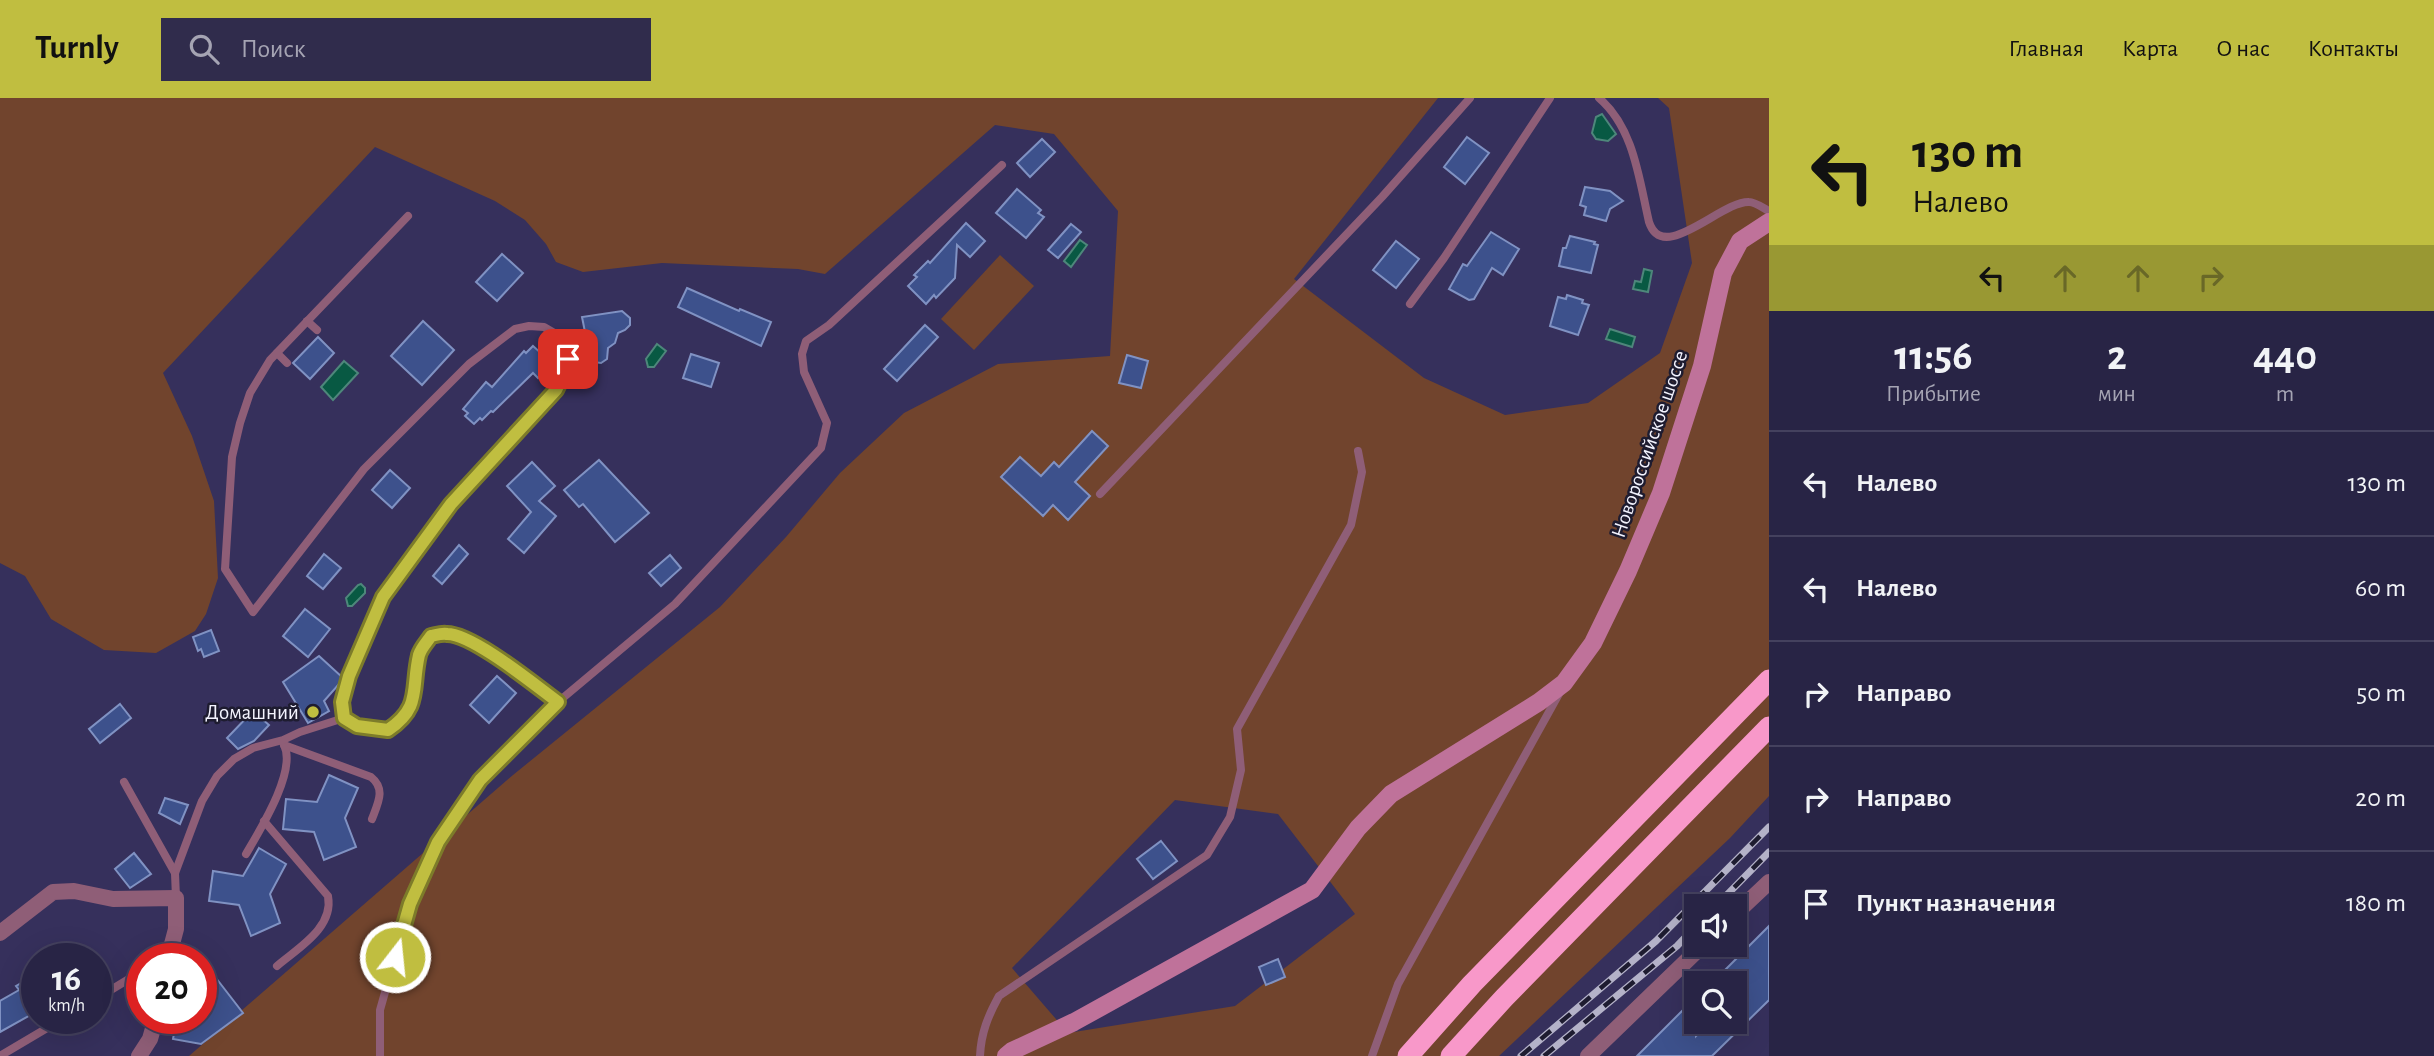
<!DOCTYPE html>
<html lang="ru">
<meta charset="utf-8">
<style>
:root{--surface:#282445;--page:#302c4c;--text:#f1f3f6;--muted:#a5a4b3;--line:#44415e;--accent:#c0be40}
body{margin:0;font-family:"Alegreya Sans",sans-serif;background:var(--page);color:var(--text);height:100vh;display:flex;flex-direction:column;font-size:26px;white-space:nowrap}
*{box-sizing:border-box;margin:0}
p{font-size:23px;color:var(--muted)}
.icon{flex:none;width:38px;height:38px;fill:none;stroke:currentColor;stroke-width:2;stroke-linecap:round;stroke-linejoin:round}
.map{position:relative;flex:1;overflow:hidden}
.drawer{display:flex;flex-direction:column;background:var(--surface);width:665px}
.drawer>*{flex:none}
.top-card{background:#c0be40;color:#111;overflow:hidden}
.buttons{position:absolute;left:1684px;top:796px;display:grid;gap:14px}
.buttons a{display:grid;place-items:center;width:63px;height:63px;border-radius:0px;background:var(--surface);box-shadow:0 7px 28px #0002,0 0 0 2px var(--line);font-size:35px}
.speed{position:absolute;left:21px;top:845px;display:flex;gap:14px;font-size:35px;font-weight:700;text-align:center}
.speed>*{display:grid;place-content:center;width:91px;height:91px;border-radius:50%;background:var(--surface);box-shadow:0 7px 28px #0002,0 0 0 2px var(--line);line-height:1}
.speed small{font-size:18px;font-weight:400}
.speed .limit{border:10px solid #d22;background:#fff;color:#111}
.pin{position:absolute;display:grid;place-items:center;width:60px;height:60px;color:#fff;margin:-30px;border-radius:14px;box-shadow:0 4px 10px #0006}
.me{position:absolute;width:77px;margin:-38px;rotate:16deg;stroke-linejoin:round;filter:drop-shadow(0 0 5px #0008)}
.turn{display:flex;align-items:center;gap:24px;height:147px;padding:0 28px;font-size:32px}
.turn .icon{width:91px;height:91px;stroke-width:2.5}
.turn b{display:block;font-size:49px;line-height:60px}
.lanes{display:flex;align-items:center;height:66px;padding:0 28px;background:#0003;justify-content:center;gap:35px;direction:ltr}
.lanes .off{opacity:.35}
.eta{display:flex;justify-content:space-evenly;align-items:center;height:119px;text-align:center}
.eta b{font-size:42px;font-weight:600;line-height:49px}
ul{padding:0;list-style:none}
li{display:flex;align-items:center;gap:21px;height:105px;padding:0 28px;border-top:2px solid var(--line)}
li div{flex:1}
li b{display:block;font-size:26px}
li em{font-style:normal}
header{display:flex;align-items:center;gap:42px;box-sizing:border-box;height:98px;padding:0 35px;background:var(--accent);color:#111}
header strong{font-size:33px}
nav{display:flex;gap:38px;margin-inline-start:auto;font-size:24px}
.search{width:490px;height:63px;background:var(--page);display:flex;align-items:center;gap:18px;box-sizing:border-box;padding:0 24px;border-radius:0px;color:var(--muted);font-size:26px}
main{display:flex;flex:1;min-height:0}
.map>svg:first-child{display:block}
.green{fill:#71442d;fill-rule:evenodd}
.water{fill:#085943;stroke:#4e877b;stroke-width:2}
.building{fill:#3d518c;stroke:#8092c3;stroke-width:2}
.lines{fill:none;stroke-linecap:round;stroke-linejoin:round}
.lane{stroke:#8f5e77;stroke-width:8}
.street{stroke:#8f5e77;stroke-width:16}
.secondary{stroke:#bf729a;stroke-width:18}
.highway{stroke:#f898c9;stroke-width:21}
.rail-casing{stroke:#b4b2c8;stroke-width:7}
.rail{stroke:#1e1c30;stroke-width:4.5;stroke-dasharray:13;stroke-linecap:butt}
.route-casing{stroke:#7d7c2a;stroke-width:18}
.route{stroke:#c0be40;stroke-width:12}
.poi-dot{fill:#c0be40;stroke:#1e1c30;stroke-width:2.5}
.labels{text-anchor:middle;stroke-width:5;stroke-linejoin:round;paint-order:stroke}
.street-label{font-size:21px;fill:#f3f3fe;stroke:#1e1c30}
.poi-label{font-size:21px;fill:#f3f3fe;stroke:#1e1c30;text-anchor:end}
</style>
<header>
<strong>Turnly</strong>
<div class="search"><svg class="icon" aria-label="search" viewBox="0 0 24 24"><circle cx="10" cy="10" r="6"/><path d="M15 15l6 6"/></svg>Поиск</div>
<nav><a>Главная</a><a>Карта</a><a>О нас</a><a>Контакты</a></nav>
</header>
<main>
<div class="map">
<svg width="1769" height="958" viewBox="0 0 1769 958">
<rect width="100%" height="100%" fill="#36305c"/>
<g class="green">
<path d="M 0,0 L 1438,0 L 1294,181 L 1424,280 L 1505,317 L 1588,305 L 1660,255 L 1692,165 L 1669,10 L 1658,0 L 1769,0 L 1769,698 L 1730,740 L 1499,958 L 189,958 L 513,677 L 720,509 L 786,439 L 840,375 L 904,315 L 998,266 L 1110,258 L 1118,113 L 1054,36 L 995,27 L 825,176 L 798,171 L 662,165 L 583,174 L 556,164 L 546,146 L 525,122 L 495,103 L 375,49 L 163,275 L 192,338 L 214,403 L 218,480 L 206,516 L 195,533 L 156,555 L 104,552 L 51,521 L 25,478 L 0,465 ZM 1175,702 L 1278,716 L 1355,816 L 1235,908 L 1068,935 L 1012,870 Z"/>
<polygon points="1000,157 1034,188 974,252 941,221"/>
</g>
<g class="water">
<polygon points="1602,16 1616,36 1608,43 1596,41 1592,35 1596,19"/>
<polygon points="1080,142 1087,147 1071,169 1064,163"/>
<polygon points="1644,171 1652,173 1648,194 1633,191 1635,183 1641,184"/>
<polygon points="1610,231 1635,239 1632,249 1606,241"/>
<polygon points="657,246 666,253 654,269 648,269 646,261"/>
<polygon points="344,263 358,275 333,302 321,289"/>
<polygon points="361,486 365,490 365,495 352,508 348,508 346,500 358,487"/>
</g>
<g class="building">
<polygon points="1467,39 1489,55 1465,86 1444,69"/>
<polygon points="1042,41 1055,54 1030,79 1017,65"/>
<polygon points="1585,89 1610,93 1623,103 1610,111 1606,123 1584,117 1586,109 1580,107"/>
<polygon points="1017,91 1041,112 1038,115 1044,119 1026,140 996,115"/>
<polygon points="966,125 985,143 970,159 957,147 955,180 936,200 934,197 926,206 908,188 917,179 914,177 928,163 930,165"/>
<polygon points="1071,126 1081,134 1058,160 1048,152"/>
<polygon points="1491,134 1519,151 1503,177 1492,170 1474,201 1469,202 1449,191 1463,166 1467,168"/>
<polygon points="1570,138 1595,144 1594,146 1598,147 1591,175 1559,168 1563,150 1566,150"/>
<polygon points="1396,143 1419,161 1396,190 1373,172"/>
<polygon points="502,156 523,175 497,203 476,184"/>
<polygon points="687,190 739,213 740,211 771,224 761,248 678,209"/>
<polygon points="1567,197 1583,202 1582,205 1589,207 1578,237 1550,228 1558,199 1566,201"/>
<polygon points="622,213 630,220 630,227 625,232 618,235 615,245 608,250 607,261 601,265 594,264 590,259 582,219"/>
<polygon points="423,223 454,252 422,287 391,258"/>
<polygon points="925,227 938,239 897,283 884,271"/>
<polygon points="318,239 334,255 310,281 293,265"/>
<polygon points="533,248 552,265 538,280 533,275 493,314 491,313 482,322 480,320 474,326 465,318 468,315 463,311 486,284 492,289 524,253 526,255"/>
<polygon points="691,256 719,265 711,289 683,280"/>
<polygon points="1127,257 1148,263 1141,290 1119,285"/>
<polygon points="1092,333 1108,348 1075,384 1090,398 1068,422 1053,407 1043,418 1001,379 1020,359 1041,378 1054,364 1059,369"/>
<polygon points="599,362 649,415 615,444 583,406 579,409 564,392"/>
<polygon points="532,364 555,388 539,403 556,418 524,455 508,441 531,414 507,388"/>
<polygon points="390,372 410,390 392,410 372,392"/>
<polygon points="459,447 468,456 442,486 433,478"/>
<polygon points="324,456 341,470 323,491 307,478"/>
<polygon points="670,457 681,470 661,488 649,475"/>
<polygon points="305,511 330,531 308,559 283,538"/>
<polygon points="211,532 219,553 204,559 201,551 198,553 193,539"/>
<polygon points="319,558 342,579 340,585 324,603 329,613 308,625 283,584"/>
<polygon points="497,578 516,595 489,625 470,607"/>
<polygon points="120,606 131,620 100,645 89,631"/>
<polygon points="253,613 269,627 254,643 238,651 227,640"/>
<polygon points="329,677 358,690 345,720 356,749 324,762 314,734 283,731 286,701 317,704"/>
<polygon points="165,700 188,707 180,726 159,715"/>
<polygon points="1161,743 1177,763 1153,781 1137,761"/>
<polygon points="259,750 286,766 270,796 280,825 251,838 239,807 209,803 213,773 243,778"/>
<polygon points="134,755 151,776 130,790 115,771"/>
<polygon points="1769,828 1769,902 1712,958 1637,958 1696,899 1696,938 1710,924 1734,924 1734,886 1711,886"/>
<polygon points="1278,861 1285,879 1266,887 1259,869"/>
<polygon points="37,876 37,908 31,911 34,915 0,934 0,903 19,892 16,888"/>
<polygon points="216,880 243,915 201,946 173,941 177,920 201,920 201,891"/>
</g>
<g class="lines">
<g class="lane">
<path d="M 1599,0 C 1634,30 1639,81 1649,124 C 1663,167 1721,103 1749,104 C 1755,104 1763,110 1769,113"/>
<polyline points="1410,206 1444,160 1550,0"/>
<polyline points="307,223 317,232"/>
<polyline points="277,255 287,265"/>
<polyline points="1100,396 1382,99 1470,0"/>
<path d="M 344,620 L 357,628 L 388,632 C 422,609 411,591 419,557 C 421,550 427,544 431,538 C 436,537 442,535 447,536 C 472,536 536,588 558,604"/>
<path d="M 284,647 L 371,679 C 386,691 378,705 372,721"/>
<polyline points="124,684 175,775"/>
<path d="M 264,723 L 328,798 C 334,830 298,850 277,868"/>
<path d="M 246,756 C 260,732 297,673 284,647"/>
<polyline points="176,800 175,775 202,703 217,678 234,661 253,650 283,642 300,634 344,620 342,604 349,578 382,500 451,406 556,292 563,278 568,261 564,248 556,236 544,229 529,228 515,231 469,266 364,371 253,514 225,471 232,359 240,325 250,295 270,262 408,118"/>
<polyline points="96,901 142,873"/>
<polyline points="0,958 64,920"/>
<polyline points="380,958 380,912 410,806 438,745 480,682 558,604 675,506 821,350 827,325 804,274 802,256 806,243 829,227 1002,67"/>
<path d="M 980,958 C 981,935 988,918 999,898 L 1207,757 L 1230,719 L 1241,672 L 1237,631 L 1351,427 L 1362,374 L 1358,353"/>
<polyline points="1372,958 1398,886 1560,594"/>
</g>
<g class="street">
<polyline points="1734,817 1769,784"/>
<polyline points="0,835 53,794 74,793 113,801 176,800 176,831 168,861"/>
<polyline points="139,958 150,941 156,920"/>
<polyline points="1588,958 1703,847"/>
</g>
<polyline class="secondary" points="1006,958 1012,953 1074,924 1312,792 1358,730 1391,696 1539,604 1564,585 1593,545 1628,473 1661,395 1702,268 1723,175 1740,143 1769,124"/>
<g class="highway">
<polyline points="1408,958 1472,886 1769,582"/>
<polyline points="1451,958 1504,900 1769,629"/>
</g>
<g class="rail-casing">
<g id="rail">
<polyline points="1716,808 1769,754"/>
<polyline points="1521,958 1656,843 1769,729"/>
<polyline points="1544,958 1677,848 1696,828"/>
</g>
</g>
<use href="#rail" class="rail"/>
</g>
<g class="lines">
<g class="route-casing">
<path id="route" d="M 395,859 L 410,806 L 438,744 L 480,682 L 558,604 C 536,588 473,536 447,536 C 442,535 436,537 431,538 C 427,544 421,550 419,557 C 411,591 422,609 388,632 L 357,628 L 344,620 L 342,604 L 349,578 L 383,499 L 451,406 L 556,292 L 563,278 L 568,261"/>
</g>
<use href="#route" class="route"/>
</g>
<circle class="poi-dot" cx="313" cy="614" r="7"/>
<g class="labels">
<g class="street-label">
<text transform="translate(1649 346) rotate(-71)" y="7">Новороссийское шоссе</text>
</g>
<g class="poi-label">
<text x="299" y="621">Домашний</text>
</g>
</g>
</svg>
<div class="buttons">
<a><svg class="icon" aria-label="sound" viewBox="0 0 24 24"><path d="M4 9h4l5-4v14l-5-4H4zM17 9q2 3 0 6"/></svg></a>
<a><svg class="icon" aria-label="search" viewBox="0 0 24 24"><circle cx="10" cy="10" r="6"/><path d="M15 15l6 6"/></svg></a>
</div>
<div class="speed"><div>16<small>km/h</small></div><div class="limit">20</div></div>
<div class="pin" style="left:568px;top:261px;background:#d93025"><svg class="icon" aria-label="arrive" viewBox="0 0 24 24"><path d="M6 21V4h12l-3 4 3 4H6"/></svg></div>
<svg class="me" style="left:395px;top:859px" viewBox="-20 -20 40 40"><circle r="17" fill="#c0be40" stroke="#fff" stroke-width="3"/><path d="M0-11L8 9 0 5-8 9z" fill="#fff"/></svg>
</div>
<section class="drawer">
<div class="top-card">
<div class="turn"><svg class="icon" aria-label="left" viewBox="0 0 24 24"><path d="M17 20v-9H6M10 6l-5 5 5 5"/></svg><div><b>130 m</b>Налево</div></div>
<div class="lanes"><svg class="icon" aria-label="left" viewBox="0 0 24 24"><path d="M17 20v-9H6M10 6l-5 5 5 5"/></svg><svg class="icon off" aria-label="ahead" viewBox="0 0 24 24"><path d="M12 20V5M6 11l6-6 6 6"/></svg><svg class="icon off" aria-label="ahead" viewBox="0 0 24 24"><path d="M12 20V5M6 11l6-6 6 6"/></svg><svg class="icon off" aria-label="right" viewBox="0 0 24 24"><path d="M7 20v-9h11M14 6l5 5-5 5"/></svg></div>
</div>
<div class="eta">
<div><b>11:56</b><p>Прибытие</p></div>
<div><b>2</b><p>мин</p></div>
<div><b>440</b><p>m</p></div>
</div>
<ul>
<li><svg class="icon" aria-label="left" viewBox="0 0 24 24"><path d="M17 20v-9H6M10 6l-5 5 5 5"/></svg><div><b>Налево</b></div><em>130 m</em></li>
<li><svg class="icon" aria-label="left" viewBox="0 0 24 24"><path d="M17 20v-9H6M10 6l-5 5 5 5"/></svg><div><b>Налево</b></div><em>60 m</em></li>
<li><svg class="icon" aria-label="right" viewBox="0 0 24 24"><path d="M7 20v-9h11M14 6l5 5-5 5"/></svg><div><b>Направо</b></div><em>50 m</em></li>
<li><svg class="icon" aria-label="right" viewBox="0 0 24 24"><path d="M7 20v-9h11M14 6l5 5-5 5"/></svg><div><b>Направо</b></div><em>20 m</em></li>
<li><svg class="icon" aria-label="arrive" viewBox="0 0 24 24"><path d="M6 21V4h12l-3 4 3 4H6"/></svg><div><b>Пункт назначения</b></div><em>180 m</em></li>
</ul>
</section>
</main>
